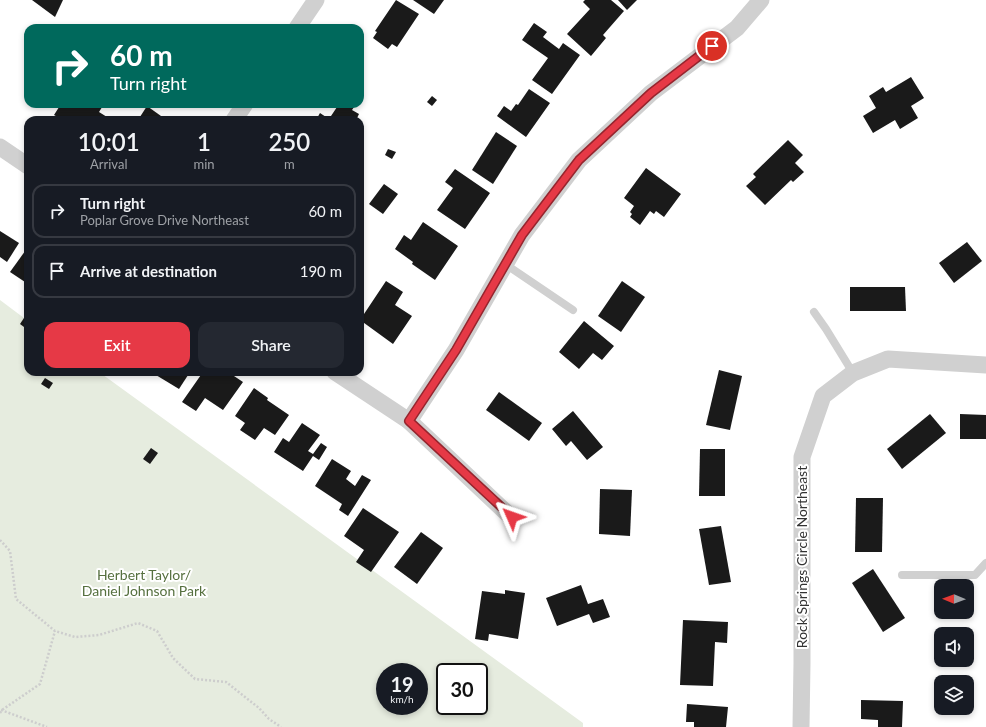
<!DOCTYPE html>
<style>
:root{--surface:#171b24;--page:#242831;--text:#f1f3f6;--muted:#9ea1a6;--line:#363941;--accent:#e63946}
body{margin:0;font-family:Lato,sans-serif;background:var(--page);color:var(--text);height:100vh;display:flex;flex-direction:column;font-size:15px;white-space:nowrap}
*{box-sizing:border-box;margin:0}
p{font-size:13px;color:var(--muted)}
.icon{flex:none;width:22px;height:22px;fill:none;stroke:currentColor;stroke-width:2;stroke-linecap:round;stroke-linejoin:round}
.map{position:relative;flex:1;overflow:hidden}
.panel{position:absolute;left:24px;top:116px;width:340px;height:260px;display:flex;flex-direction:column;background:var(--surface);border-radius:12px;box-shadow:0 2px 6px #0003}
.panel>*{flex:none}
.top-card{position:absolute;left:24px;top:24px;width:340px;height:84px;border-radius:12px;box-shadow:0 2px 6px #0003;background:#00695c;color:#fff;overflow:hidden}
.needle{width:26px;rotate:271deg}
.fabs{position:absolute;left:934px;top:579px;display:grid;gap:8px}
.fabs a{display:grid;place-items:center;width:40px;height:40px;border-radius:8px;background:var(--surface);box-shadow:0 2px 6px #0003;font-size:20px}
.speed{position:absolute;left:376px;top:663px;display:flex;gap:8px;font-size:20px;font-weight:700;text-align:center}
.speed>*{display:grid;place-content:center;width:52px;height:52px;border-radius:50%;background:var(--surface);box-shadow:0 2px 6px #0003;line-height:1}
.speed small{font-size:10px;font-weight:400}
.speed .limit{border:2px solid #111;border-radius:6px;background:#fff;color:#111}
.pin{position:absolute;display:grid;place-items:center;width:34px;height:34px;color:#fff;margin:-17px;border:2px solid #fff;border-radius:50%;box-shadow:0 1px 4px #0007}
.me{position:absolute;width:44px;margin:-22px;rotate:313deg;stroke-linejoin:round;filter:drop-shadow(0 0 3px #0008)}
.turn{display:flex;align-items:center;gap:14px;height:84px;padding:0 20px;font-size:18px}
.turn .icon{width:52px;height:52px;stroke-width:2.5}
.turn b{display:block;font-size:28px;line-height:34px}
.eta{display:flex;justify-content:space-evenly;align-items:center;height:68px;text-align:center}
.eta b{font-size:24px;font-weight:600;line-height:28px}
.button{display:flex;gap:8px;margin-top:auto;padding:8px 20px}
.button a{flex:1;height:46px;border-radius:12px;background:var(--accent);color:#fff;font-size:16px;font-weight:600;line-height:46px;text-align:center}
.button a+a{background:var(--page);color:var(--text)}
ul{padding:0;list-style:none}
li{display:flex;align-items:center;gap:12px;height:54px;margin:0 8px 6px;padding:0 12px;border:2px solid var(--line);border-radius:12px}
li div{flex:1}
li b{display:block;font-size:15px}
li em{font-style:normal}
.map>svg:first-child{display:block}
.green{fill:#e6ecdf;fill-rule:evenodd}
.building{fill:#1a1a1a}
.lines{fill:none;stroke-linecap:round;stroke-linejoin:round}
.path{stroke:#cdcdcd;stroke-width:2.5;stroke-dasharray:2 2;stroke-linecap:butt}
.lane{stroke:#d0d0d0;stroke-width:8}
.street{stroke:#d0d0d0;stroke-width:17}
.route-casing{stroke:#96252e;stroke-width:10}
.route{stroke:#e63946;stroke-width:7}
.labels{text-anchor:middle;stroke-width:4;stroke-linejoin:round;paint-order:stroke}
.street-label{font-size:14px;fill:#333;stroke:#fff}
.park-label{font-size:14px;fill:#56703f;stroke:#fff}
</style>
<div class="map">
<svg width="986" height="727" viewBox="0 0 986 727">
<rect width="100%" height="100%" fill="#fff"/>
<path class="green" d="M 0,300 L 28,321 L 28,372 L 99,372 L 583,723 L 583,727 L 0,727 ZM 385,672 L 419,672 L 419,706 L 385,706 ZM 445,672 L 479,672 L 479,706 L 445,706 Z"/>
<g class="building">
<polygon points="32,0 63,0 55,17"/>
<polygon points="396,0 419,14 397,47 392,44 388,49 373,38 377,32 375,31"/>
<polygon points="413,0 444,0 434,14"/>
<polygon points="585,0 611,0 624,11 603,35 606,38 591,56 567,34 590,9 583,2"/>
<polygon points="618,0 637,0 627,10"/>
<polygon points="534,23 547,32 543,37 559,49 563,43 580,55 552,94 532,80 548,58 522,40"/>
<polygon points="911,77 924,98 911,106 918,118 900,129 895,120 873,133 863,116 876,108 869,96 883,87 886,92"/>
<polygon points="529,89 550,103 526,137 497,116 504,106 511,111 516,104 518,105"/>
<polygon points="432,96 437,100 432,106 427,102"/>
<polygon points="61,104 104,104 99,112 107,117 105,120 76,120 72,118 71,120 63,120 54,115"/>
<polygon points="339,104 356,104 352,110 359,114 356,120 316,120 320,113 329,119"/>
<polygon points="147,106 161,116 158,120 138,120"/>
<polygon points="496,132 517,146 493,184 472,170"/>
<polygon points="788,140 803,155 795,163 804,172 793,182 791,180 765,205 746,186 756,177 753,174"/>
<polygon points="388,149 396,152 392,159 385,155"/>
<polygon points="646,168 681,194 664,217 656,211 654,214 650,211 640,225 630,217 632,214 630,212 634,206 624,198"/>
<polygon points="455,169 490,193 465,229 437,210 453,188 445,182"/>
<polygon points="384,184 398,194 383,214 369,204"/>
<polygon points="423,222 458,246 435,280 412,264 413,262 395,249 404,235 411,240"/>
<polygon points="0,231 19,243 7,262 0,257"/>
<polygon points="967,242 982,261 954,283 939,263"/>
<polygon points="28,247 28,284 10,272"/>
<polygon points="386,281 403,292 395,305 412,316 393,344 360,320"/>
<polygon points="622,281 645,297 621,332 598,316"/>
<polygon points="850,287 905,287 906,311 850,311"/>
<polygon points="26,315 28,316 28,330 20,324"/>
<polygon points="584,321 614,346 602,360 593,353 579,369 559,352"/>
<polygon points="719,370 742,376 730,430 706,425"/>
<polygon points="151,372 190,372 179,389"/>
<polygon points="203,372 218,372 223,375 225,372 228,372 243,382 223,410 205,398 196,411 182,402"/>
<polygon points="45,378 53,383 49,389 41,384"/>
<polygon points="254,388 268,398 267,400 289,415 275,435 264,428 255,440 240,430 245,423 235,416"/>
<polygon points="499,392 542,423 529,441 486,410"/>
<polygon points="573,411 603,447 587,460 571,441 566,446 552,429"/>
<polygon points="930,414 946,433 902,469 887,449"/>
<polygon points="960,414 986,415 986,439 960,439"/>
<polygon points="302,423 320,435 308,451 313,454 321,443 327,447 319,460 313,456 303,471 274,452 283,438 289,442"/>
<polygon points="151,448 158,453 150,464 143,459"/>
<polygon points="700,449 725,449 725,496 699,496"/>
<polygon points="332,459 351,471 346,479 355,486 362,475 371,480 348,516 339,510 342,504 315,486"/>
<polygon points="600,489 632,490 630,536 599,534"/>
<polygon points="856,498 883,498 882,552 855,552"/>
<polygon points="363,508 399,532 371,572 356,562 364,550 344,536"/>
<polygon points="721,526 731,582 709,585 699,529"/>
<polygon points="421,532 443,548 417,584 394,567"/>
<polygon points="873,569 905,618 883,632 852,583"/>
<polygon points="581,585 588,604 603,599 610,617 593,623 589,614 557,626 546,598"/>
<polygon points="505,590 525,593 518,639 489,634 488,641 475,639 482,591 505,594"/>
<polygon points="683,620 728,622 727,643 715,642 713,686 680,685"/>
<polygon points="861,700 903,701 902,727 878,727 878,720 861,719"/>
<polygon points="687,704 728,707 726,727 694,727 694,722 686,722"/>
</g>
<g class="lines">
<g class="path">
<polyline points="0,540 10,551 16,599 55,631 75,637 99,635 138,623 157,631 173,658 195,679 226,682 259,708 269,719 281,727"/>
<polyline points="1,710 47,727"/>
<polyline points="0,713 2,710 40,684 55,631"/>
</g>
<g class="lane">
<polyline points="505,264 573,310"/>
<polyline points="814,312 826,329 853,373"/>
<polyline points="902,575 975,575 986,563"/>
</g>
<g class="street">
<polyline points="297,28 316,0"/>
<polyline points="234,120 245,104"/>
<polyline points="0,147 28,166"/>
<polyline points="335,372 409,421 511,517"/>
<polyline points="409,421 456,350 522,235 579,160 651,93 737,28 761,0"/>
<polyline points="801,727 802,663 802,457 823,396 853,373 888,359 986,365"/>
</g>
</g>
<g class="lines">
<g class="route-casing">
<polyline id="route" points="512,517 409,421 456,350 522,235 579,160 651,93 712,46"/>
</g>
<use href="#route" class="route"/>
</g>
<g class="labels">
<g class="street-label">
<text transform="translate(802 557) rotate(-90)" y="5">Rock Springs Circle Northeast</text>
</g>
<g class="park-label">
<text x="144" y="580">Herbert Taylor/<tspan x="144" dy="16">Daniel Johnson Park</tspan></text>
</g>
</g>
</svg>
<div class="fabs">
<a><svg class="needle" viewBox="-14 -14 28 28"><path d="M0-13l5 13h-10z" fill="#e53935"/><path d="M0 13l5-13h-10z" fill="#9ea1a6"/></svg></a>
<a><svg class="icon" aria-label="sound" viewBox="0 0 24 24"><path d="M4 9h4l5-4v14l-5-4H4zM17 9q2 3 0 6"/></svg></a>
<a><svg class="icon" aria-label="layers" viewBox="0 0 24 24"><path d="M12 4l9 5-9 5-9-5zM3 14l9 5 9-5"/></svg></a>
</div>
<div class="speed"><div>19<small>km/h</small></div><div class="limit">30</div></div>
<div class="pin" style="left:712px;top:46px;background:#d93025"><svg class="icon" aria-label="arrive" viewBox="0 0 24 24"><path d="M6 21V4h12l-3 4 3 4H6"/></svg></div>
<svg class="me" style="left:512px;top:517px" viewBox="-20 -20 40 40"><path d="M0-17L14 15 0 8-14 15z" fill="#e63946" stroke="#fff" stroke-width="4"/></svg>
<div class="top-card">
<div class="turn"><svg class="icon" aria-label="right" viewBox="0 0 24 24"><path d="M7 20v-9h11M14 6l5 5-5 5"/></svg><div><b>60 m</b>Turn right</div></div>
</div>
<section class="panel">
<div class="eta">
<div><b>10:01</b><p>Arrival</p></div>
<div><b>1</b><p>min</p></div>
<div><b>250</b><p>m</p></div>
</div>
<ul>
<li><svg class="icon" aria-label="right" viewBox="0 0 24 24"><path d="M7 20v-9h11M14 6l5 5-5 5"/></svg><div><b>Turn right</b><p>Poplar Grove Drive Northeast</p></div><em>60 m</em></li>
<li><svg class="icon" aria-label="arrive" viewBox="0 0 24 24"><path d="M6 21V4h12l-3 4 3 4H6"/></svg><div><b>Arrive at destination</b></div><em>190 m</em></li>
</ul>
<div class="button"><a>Exit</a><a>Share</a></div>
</section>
</div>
